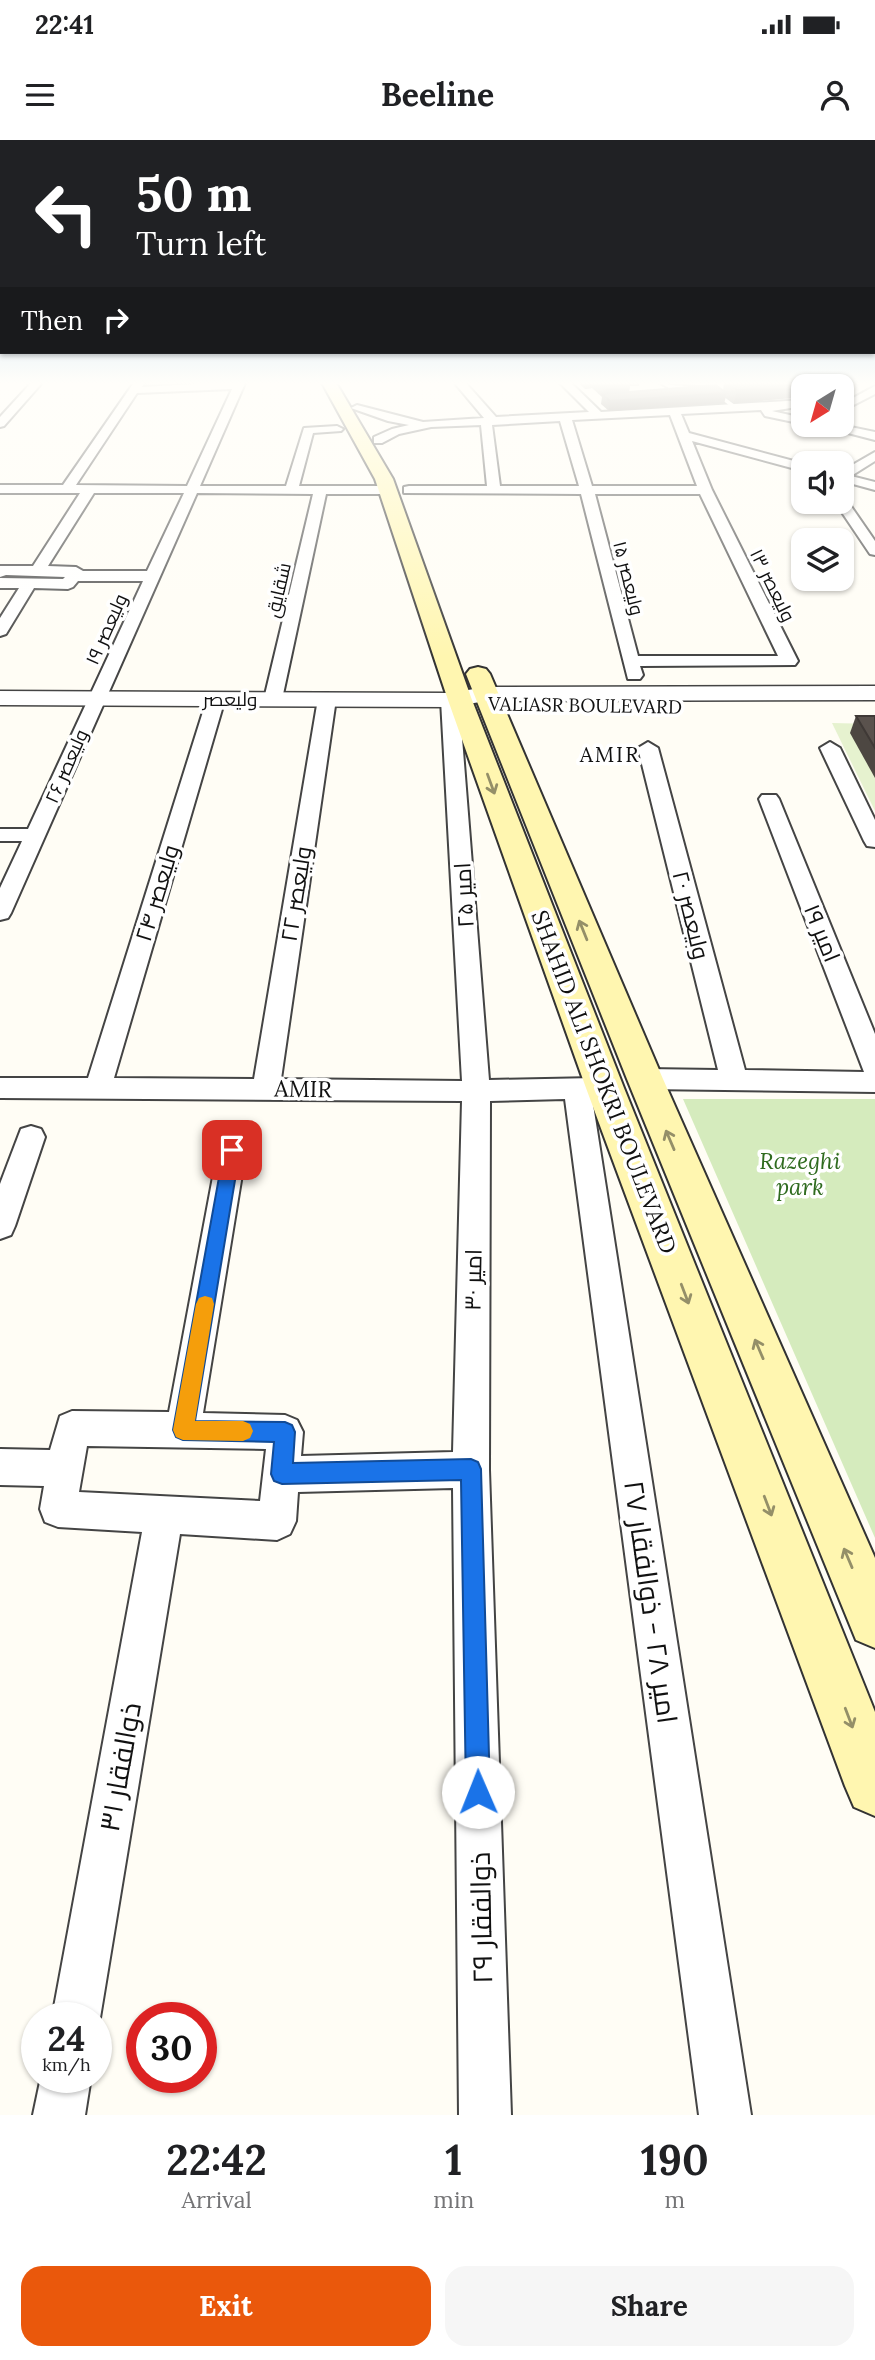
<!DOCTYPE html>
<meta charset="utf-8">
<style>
:root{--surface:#fff;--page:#f6f6f6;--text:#202124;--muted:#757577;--accent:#ea580c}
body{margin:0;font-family:Lora,Cairo,serif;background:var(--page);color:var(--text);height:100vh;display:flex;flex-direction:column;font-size:26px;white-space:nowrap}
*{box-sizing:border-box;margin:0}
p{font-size:23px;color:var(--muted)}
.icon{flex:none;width:38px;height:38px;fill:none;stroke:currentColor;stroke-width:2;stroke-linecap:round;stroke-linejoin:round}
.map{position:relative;height:1975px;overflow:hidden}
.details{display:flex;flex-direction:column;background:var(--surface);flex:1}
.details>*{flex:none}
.banner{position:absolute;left:0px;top:0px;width:875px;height:214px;box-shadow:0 2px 5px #0004;background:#202124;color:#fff;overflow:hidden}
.needle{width:46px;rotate:217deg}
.fabs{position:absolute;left:791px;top:234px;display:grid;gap:14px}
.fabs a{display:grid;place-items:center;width:63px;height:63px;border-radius:14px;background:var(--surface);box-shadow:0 2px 5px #0004;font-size:35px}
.speed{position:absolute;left:21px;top:1862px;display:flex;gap:14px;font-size:35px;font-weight:700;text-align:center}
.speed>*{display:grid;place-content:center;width:91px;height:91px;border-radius:50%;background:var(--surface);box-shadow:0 2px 5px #0004;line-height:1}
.speed small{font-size:18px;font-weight:400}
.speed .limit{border:10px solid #d22;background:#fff;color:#111}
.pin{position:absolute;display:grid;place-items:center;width:60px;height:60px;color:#fff;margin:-30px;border-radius:14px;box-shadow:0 4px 10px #0006}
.me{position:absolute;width:77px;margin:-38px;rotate:359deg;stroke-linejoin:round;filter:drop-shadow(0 0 5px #0008)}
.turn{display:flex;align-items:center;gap:24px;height:147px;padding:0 21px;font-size:32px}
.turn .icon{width:91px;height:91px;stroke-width:2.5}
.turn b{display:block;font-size:49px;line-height:60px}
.then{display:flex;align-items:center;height:66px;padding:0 21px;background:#0003;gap:14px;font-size:26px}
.eta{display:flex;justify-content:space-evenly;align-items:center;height:119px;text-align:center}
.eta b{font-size:42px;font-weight:800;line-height:49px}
.primary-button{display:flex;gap:14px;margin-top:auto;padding:14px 21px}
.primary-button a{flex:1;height:80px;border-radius:21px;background:var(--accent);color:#fff;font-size:28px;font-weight:800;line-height:80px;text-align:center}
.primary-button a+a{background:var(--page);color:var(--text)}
.status{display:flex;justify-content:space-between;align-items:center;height:49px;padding:0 35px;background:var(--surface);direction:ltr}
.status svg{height:19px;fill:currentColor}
header{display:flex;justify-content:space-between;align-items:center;height:91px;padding:0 21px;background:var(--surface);font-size:32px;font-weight:800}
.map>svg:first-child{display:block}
.green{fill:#d5ebbd}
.pitch{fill:#e6f2cf}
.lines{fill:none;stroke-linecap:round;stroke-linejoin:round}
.service-casing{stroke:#444;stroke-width:4}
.minor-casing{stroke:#444;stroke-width:4}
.tertiary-casing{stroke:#444;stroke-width:3}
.secondary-casing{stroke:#333;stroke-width:4}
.service{fill:#fff;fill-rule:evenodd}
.minor{fill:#fff;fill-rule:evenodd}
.tertiary{fill:#fff;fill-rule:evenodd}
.secondary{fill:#fff6b0;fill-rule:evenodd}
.wall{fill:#4d4742}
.shaded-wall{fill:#3f3936}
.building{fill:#5a524d;stroke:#3f3936;stroke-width:2}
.oneway{stroke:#948f68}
.route{fill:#1a73e8;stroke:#114b97;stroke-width:2}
.slow{fill:#f59e0b}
.labels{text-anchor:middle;stroke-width:7;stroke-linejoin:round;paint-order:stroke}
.far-street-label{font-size:19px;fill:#111;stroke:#fff}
.far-neighbourhood-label{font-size:21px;letter-spacing:2px;fill:#111;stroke:#fff}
.street-label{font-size:23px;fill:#111;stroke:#fff}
.park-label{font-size:23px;font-style:italic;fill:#2f6b1f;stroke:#fff}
.near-street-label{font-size:28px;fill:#111;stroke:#fff}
</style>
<div class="status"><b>22:41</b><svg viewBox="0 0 49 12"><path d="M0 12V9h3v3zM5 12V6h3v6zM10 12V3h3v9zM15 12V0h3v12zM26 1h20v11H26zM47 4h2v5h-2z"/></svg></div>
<header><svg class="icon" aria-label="menu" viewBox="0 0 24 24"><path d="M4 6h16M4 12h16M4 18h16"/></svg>Beeline<svg class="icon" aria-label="person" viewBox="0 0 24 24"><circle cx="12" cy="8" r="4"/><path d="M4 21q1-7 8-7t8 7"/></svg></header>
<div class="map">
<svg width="875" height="1975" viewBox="0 0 875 1975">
<rect width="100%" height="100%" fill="#fffdf5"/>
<polygon class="green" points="683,959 875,959 875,1398"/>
<polygon class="pitch" points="832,583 875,584 875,671"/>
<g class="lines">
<g class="service-casing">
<polygon id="service" points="657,241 670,245 712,248 739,268 734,269 709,250 669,248"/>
</g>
<g class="minor-casing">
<g id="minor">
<path d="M 135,241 L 145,241 L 142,247 L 246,241 L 200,346 L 286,346 L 304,288 L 337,286 L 343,289 L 341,291 L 313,293 L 299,346 L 388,346 L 395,350 L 388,354 L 326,354 L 282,559 L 273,564 L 264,559 L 313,354 L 197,353 L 11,773 L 8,778 L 0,780 L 0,748 L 22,701 L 0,701 L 0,689 L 28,689 L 143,441 L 78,441 L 73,447 L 68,449 L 34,448 L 6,494 L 0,496 L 0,478 L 19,448 L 0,448 L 0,438 L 63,439 L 65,437 L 6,435 L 0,437 L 0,426 L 33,426 L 80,353 L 0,353 L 0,345 L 63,345 ZM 232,249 L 187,346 L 76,345 L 137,253 ZM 94,353 L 184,353 L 147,431 L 83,431 L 76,427 L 48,426 Z"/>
<path d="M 453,241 L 464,241 L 496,277 L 589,272 L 558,241 L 569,241 L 601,272 L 803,260 L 803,266 L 772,271 L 803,278 L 803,284 L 765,276 L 761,270 L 681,274 L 689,293 L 805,324 L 803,331 L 692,301 L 712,350 L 798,521 L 795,525 L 640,526 L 643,535 L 640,539 L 628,539 L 581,354 L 404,353 L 404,347 L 409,346 L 487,346 L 481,285 L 431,287 L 399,294 L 382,303 L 374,303 L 374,297 L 392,289 L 409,285 L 388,281 L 351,268 L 357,265 L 423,282 L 484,278 ZM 670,275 L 697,346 L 592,346 L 572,280 ZM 560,281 L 579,346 L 500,346 L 492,285 ZM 595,354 L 700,354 L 778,516 L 638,516 Z"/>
<polygon points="32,242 41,244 4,286 0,287 0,277"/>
<polygon points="875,246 875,254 842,271 842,264"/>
<polygon points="817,285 841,285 875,292 875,300"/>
<polygon points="875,312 875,321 851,336 875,342 875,350 842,341 842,331"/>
<polygon points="842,358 846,359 875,401 875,415 870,414 835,362 842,362"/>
<path d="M 216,554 L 225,559 L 114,938 L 254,939 L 318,559 L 327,554 L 336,559 L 281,939 L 462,941 L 441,560 L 450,555 L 456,556 L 459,560 L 489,940 L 595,938 L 605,941 L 609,948 L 605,955 L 592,958 L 751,1975 L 699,1975 L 565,959 L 490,961 L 489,1330 L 511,1975 L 459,1975 L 453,1348 L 298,1352 L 296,1381 L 290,1394 L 277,1400 L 180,1394 L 100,1878 L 96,1888 L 96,1878 L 52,1878 L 142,1392 L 58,1387 L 45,1382 L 40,1369 L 44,1346 L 0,1345 L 0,1309 L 50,1310 L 60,1276 L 72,1271 L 169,1272 L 218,1010 L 222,1002 L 232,999 L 242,1002 L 246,1010 L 203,1273 L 285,1275 L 297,1280 L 303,1292 L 301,1316 L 453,1312 L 462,961 L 0,958 L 0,938 L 88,938 L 207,559 ZM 87,1306 L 266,1309 L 260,1361 L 79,1352 Z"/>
<polygon points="648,602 658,608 745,930 864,932 759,659 762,655 776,655 779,659 875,894 875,952 645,949 636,946 632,939 636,932 645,929 718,930 638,608"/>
<polygon points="830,602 840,608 875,680 875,707 867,706 864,701 820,608"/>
<polygon points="31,986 41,989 45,997 15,1086 11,1095 0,1099 0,1044 21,989"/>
<polygon points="41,1937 91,1937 85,1975 33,1975"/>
</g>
</g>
<g class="tertiary-casing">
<polygon id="tertiary" points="875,546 875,560 486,561 450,567 0,565 0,551 450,553 486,547"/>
</g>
<g class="secondary-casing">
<g id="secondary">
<polygon points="321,241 335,241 393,339 472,560 624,948 875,1572 875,1676 854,1667 845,1646 586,948 448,560 375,339"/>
<polygon points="478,527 486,529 490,534 663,939 875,1418 875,1508 856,1500 627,939 466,534 470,529"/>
</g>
</g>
<use href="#service" class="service"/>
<use href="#minor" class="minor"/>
<use href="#tertiary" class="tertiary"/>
<use href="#secondary" class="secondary"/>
</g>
<g class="wall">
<polygon points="150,241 178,241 177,242 151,243"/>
<polygon points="576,241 639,241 639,246 630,246 629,252 723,251 724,242 739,241 863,241 842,252 803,247 803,257 734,263 726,257 724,263 609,271 601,264 602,257 592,248 585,249"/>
<polygon points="856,576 875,576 875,638 850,593"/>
</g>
<g class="shaded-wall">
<polygon points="585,241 593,241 592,248 585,249"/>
<polygon points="619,241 639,241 639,246 630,246 628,255 605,256 606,246"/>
<polygon points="842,241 863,241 842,252 842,247 803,247 803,257 734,263 737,250"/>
<polygon points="726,253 724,263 609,271 610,261"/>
</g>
<g class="building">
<polygon points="600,241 628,241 630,243 606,246"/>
<polygon points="739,241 842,241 840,242 737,250 724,242"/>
<polygon points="716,245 726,253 610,261 602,254"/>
<polygon points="856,576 875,576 875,608"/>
</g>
<defs><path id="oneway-shaft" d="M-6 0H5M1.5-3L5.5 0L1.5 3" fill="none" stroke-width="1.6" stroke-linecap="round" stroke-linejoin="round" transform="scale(1.75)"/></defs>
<g class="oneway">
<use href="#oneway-shaft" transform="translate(491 644) rotate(70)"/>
<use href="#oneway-shaft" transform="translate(583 790) rotate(-112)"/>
<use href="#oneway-shaft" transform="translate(670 1000) rotate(-113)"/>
<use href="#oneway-shaft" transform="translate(685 1154) rotate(69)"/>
<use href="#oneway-shaft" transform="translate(759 1209) rotate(-113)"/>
<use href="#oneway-shaft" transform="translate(768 1366) rotate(69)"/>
<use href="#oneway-shaft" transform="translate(848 1418) rotate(-113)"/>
<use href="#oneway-shaft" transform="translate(849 1578) rotate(69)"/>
</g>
<linearGradient id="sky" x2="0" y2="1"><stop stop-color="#95c6ee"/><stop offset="0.47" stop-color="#fffefa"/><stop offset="1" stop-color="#fffefa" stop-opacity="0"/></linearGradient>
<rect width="875" height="517" fill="url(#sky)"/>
<polygon class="route" points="232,1004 238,1005 240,1010 195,1281 285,1282 292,1285 295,1292 293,1323 471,1319 478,1322 481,1329 490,1652 487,1661 478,1665 469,1661 466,1652 461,1340 282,1344 274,1341 271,1334 274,1302 183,1300 176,1297 173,1290 224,1010 226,1005"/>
<polygon class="slow" points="205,1156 212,1158 214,1164 195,1281 243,1281 250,1284 253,1291 250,1298 243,1301 183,1300 176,1297 173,1290 196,1164 199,1158"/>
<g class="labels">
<g class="far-street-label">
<text transform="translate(629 438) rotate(76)" y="7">ولیعصر ۱۵</text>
<text transform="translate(773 445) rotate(64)" y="7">ولیعصر ۱۳</text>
<text transform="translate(278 450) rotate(-77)" y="7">شقایق</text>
<text transform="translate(106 489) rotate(-66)" y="7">ولیعصر ۱۹</text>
<text x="230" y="566">ولیعصر</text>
<text transform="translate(585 565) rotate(1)" y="7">VALIASR BOULEVARD</text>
<text transform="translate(66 626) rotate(-66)" y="7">ولیعصر ۲۶</text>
</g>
<g class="far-neighbourhood-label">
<text x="610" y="622">AMIR</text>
</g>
<g class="street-label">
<text transform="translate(157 753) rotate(-73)" y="8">ولیعصر ۲۴</text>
<text transform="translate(296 754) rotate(-81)" y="8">ولیعصر ۲۲</text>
<text transform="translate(464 755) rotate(-93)" y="8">امیر ۲۵</text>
<text transform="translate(691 775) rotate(76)" y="8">ولیعصر ۲۰</text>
<text transform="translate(822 793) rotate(68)" y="8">امیر ۱۹</text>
<text transform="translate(604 942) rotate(69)" y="8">SHAHID ALI SHOKRI BOULEVARD</text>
<text transform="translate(303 949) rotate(1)" y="8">AMIR</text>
<text transform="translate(473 1140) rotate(-89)" y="8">امیر ۳۰</text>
</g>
<g class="park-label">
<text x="800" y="1029">Razeghi<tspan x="800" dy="26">park</tspan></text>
</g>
<g class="near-street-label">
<text transform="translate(651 1462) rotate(82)" y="10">امیر ۲۸ - ذوالفقار ۲۷</text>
<text transform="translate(120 1627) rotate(-80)" y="10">ذوالفقار ۳۱</text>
<text transform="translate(481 1778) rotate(-91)" y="10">ذوالفقار ۲۹</text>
</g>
</g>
</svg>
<div class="fabs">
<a><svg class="needle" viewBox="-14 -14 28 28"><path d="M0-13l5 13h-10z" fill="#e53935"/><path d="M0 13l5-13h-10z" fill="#757577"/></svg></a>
<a><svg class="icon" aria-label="sound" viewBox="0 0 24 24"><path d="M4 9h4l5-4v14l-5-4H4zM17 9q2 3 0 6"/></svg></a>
<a><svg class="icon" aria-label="layers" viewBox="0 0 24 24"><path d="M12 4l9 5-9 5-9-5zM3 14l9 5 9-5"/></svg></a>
</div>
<div class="speed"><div>24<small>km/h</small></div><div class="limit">30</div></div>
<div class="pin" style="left:232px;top:1010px;background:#d93025"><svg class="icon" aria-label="arrive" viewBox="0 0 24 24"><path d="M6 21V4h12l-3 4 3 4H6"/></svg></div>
<svg class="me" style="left:478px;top:1652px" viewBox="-20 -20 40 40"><circle r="19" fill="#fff"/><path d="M0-13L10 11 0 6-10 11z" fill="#1a73e8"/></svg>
<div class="banner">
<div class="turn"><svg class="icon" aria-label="left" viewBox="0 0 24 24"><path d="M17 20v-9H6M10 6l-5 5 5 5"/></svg><div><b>50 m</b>Turn left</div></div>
<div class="then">Then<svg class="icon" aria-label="right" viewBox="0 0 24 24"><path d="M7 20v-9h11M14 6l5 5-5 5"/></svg></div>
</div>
</div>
<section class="details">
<div class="eta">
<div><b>22:42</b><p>Arrival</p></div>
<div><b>1</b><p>min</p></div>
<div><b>190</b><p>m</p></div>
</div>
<div class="primary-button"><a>Exit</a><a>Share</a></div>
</section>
